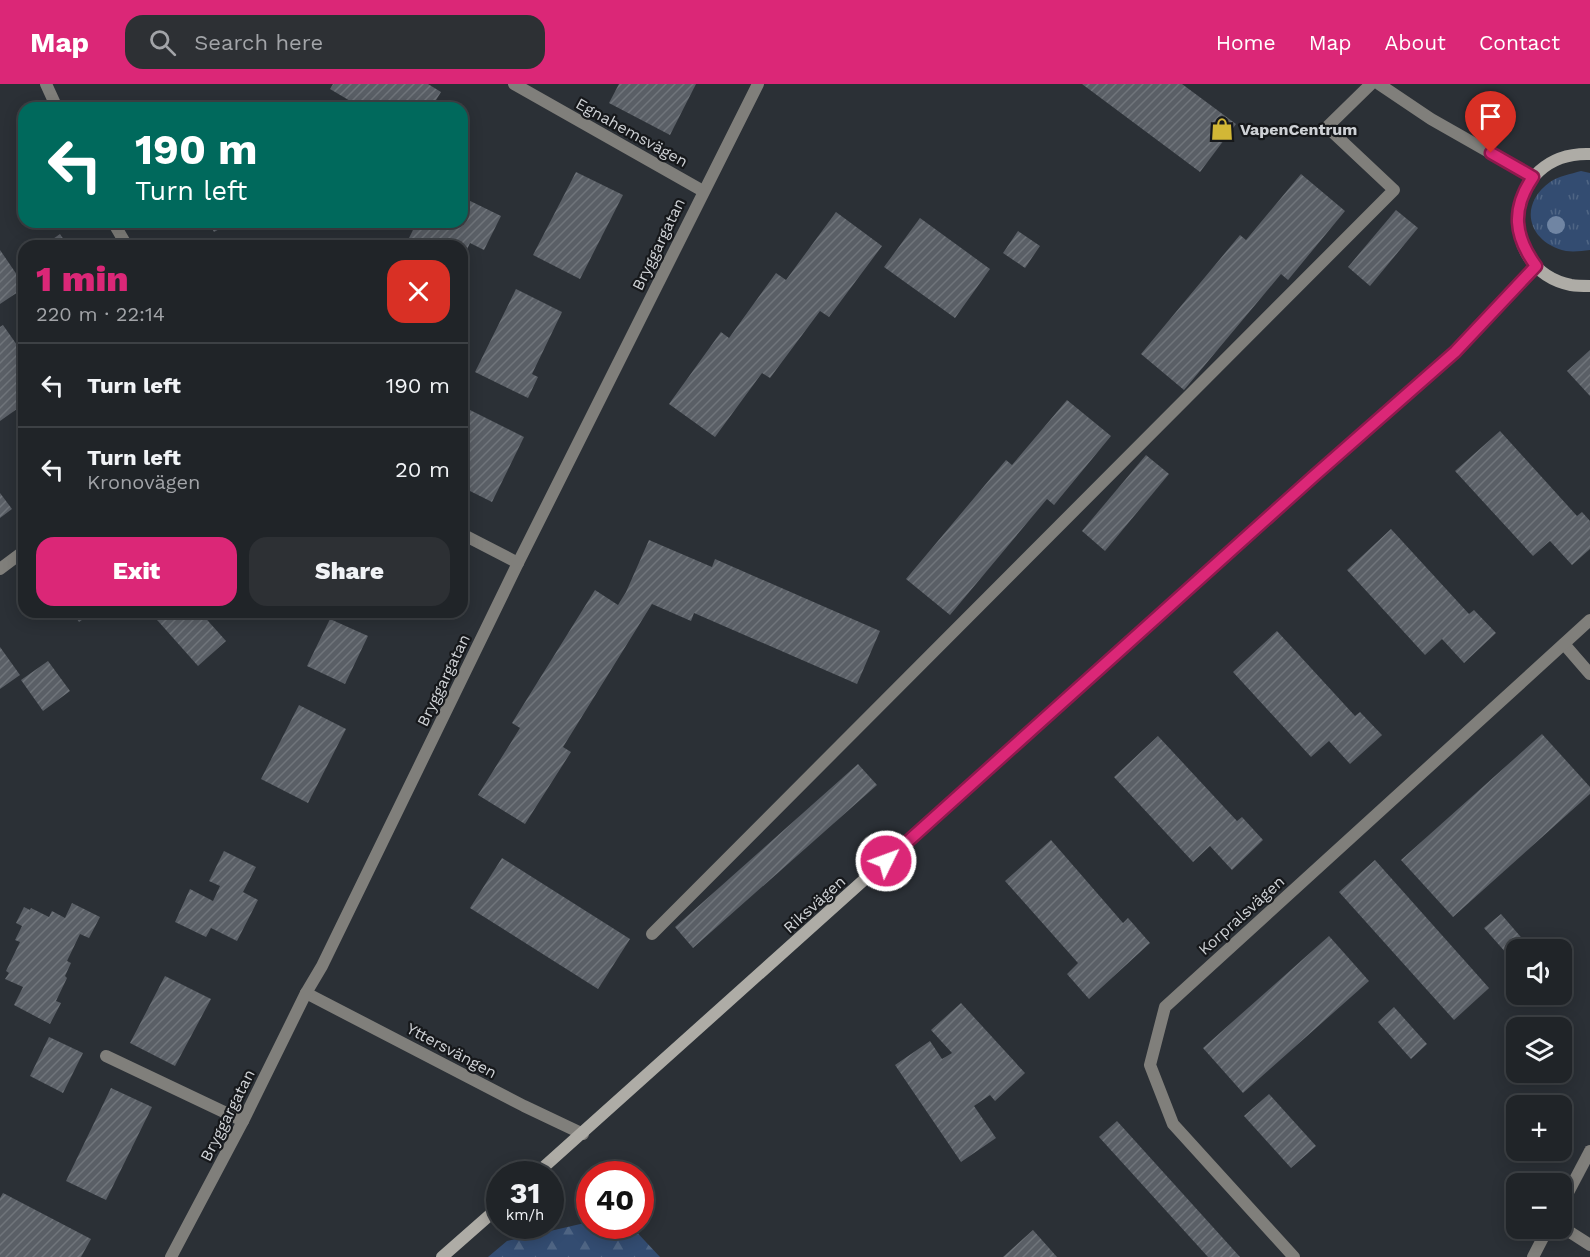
<!DOCTYPE html>
<meta charset="utf-8">
<style>
:root{--surface:#202428;--page:#2d3034;--text:#f1f3f6;--muted:#a2a4a8;--line:#3d4145;--accent:#db2777}
body{margin:0;font-family:"Work Sans",sans-serif;background:var(--page);color:var(--text);height:100vh;display:flex;flex-direction:column;font-size:22px;white-space:nowrap}
*{box-sizing:border-box;margin:0}
p{font-size:20px;color:var(--muted)}
.icon{flex:none;width:33px;height:33px;fill:none;stroke:currentColor;stroke-width:2;stroke-linecap:round;stroke-linejoin:round}
.map{position:relative;flex:1;overflow:hidden}
.details{position:absolute;left:18px;top:156px;width:450px;height:378px;display:flex;flex-direction:column;background:var(--surface);border-radius:18px;box-shadow:0 3px 15px #0003,0 0 0 2px var(--line)}
.details>*{flex:none}
.top-card{position:absolute;left:18px;top:18px;width:450px;height:126px;border-radius:18px;box-shadow:0 3px 15px #0003,0 0 0 2px var(--line);background:#00695c;color:#fff;overflow:hidden}
.fabs{position:absolute;left:1506px;top:855px;display:grid;gap:12px}
.fabs a{display:grid;place-items:center;width:66px;height:66px;border-radius:12px;background:var(--surface);box-shadow:0 3px 15px #0003,0 0 0 2px var(--line);font-size:30px}
.speed{position:absolute;left:486px;top:1077px;display:flex;gap:12px;font-size:30px;font-weight:700;text-align:center}
.speed>*{display:grid;place-content:center;width:78px;height:78px;border-radius:50%;background:var(--surface);box-shadow:0 3px 15px #0003,0 0 0 2px var(--line);line-height:1}
.speed small{font-size:15px;font-weight:400}
.speed .limit{border:9px solid #d22;background:#fff;color:#111}
.pin{position:absolute;display:grid;place-items:center;width:51px;height:51px;color:#fff;margin:-62px -26px;border-radius:50% 50% 50% 0;rotate:-45deg;box-shadow:0 0 6px #0007}
.pin .icon{rotate:45deg}
.me{position:absolute;width:66px;margin:-33px;rotate:48deg;stroke-linejoin:round;filter:drop-shadow(0 0 4px #0008)}
.turn{display:flex;align-items:center;gap:21px;height:126px;padding:0 18px;font-size:27px}
.turn .icon{width:78px;height:78px;stroke-width:2.5}
.turn b{display:block;font-size:42px;line-height:51px}
.round{display:grid;place-items:center;flex:none;width:63px;height:63px;border-radius:18px;background:var(--page)}
.headline{display:flex;align-items:center;justify-content:space-between;height:102px;padding:0 18px}
h1{font-size:36px;font-weight:800;line-height:45px;color:var(--accent)}
.cta{display:flex;gap:12px;margin-top:auto;padding:12px 18px}
.cta a{flex:1;height:69px;border-radius:18px;background:var(--accent);color:#fff;font-size:24px;font-weight:800;line-height:69px;text-align:center}
.cta a+a{background:var(--page);color:var(--text)}
ul{padding:0;list-style:none}
li{display:flex;align-items:center;gap:18px;height:84px;padding:0 18px;border-top:2px solid var(--line)}
li div{flex:1}
li b{display:block;font-size:22px}
li em{font-style:normal}
header{display:flex;align-items:center;gap:36px;box-sizing:border-box;height:84px;padding:0 30px;background:var(--accent);color:#fff}
header strong{font-size:28px}
nav{display:flex;gap:33px;margin-inline-start:auto;font-size:21px}
.search{width:420px;height:54px;background:var(--page);display:flex;align-items:center;gap:15px;box-sizing:border-box;padding:0 21px;border-radius:18px;color:var(--muted);font-size:22px}
.map>svg:first-child{display:block}
.forest{fill:url(#forest-firs)}
.park{fill:url(#park-tufts)}
.building{fill:url(#building-hatch)}
.lines{fill:none;stroke-linecap:round;stroke-linejoin:round}
.lane{stroke:#807f7b;stroke-width:12}
.street{stroke:#807f7b;stroke-width:12}
.secondary{stroke:#aeaca6;stroke-width:12}
.tree{fill:#7085a3}
.route-casing{stroke:#8e194d;stroke-width:15}
.route{stroke:#db2777;stroke-width:10}
.labels{text-anchor:middle;stroke-width:4.5;stroke-linejoin:round;paint-order:stroke}
.poi-label{font-size:16px;font-weight:bold;fill:#ced1d5;stroke:#16181b;text-anchor:start}
.street-label{font-size:16px;fill:#ced1d5;stroke:#16181b}
</style>
<header>
<strong>Map</strong>
<div class="search"><svg class="icon" aria-label="search" viewBox="0 0 24 24"><circle cx="10" cy="10" r="6"/><path d="M15 15l6 6"/></svg>Search here</div>
<nav><a>Home</a><a>Map</a><a>About</a><a>Contact</a></nav>
</header>
<div class="map">
<svg width="1590" height="1173" viewBox="0 0 1590 1173">
<defs>
<pattern id="forest-firs" width="22" height="20" patternUnits="userSpaceOnUse" patternTransform="scale(1.5)"><rect width="22" height="20" fill="#334c71"/><path d="M5 1l3.5 6h-7zM16 11l3.5 6h-7z" fill="#4f6584"/></pattern>
<pattern id="park-tufts" width="24" height="20" patternUnits="userSpaceOnUse" patternTransform="scale(1.5)"><rect width="24" height="20" fill="#334c71"/><path d="M3 7l-1-3M5 7V3M7 7l1-3M15 17l-1-3M17 17v-4M19 17l1-3" fill="none" stroke="#4f6584"/></pattern>
<pattern id="building-hatch" width="6" height="6" patternUnits="userSpaceOnUse" patternTransform="scale(1.5)"><rect width="6" height="6" fill="#5a5f66"/><path d="M-1 1l2-2M0 6l6-6M5 7l2-2" fill="none" stroke="#70757b"/></pattern>
</defs>
<rect width="100%" height="100%" fill="#2b3036"/>
<polygon class="forest" points="589,1138 590,1142 631,1142 660,1173 488,1173 507,1157"/>
<path class="park" d="M 1581,87 L 1590,89 L 1590,166 C 1582,167 1574,168 1566,167 C 1529,159 1517,122 1550,98 C 1558,92 1571,90 1581,87 Z"/>
<g class="building">
<polygon points="333,0 428,0 441,8 431,24 362,24 330,5"/>
<polygon points="619,0 696,0 670,51 609,19"/>
<polygon points="1082,0 1182,0 1236,40 1200,88"/>
<polygon points="576,88 623,111 580,195 533,171"/>
<polygon points="1301,90 1345,127 1288,196 1281,190 1184,306 1141,270 1240,151 1246,156"/>
<polygon points="462,113 501,132 484,166 470,159 462,176 462,162 405,162 417,138 427,138 437,143 440,138 462,138"/>
<polygon points="1396,126 1418,144 1370,202 1348,183"/>
<polygon points="836,128 882,162 829,233 820,227 770,294 762,289 715,353 669,320 721,248 729,254 776,189 786,196"/>
<polygon points="920,134 990,185 955,234 884,183"/>
<polygon points="209,138 232,138 214,148"/>
<polygon points="1018,147 1040,162 1025,184 1003,169"/>
<polygon points="60,150 68,162 43,162"/>
<polygon points="0,166 24,201 24,204 0,220"/>
<polygon points="516,205 562,228 532,290 538,293 528,314 475,288"/>
<polygon points="3,241 24,271 24,320 0,337 0,243"/>
<polygon points="1590,266 1590,312 1567,287"/>
<polygon points="1067,316 1111,352 1054,421 1047,415 950,531 906,495 1006,376 1012,381"/>
<polygon points="462,322 524,353 492,418 462,403"/>
<polygon points="1500,347 1577,432 1582,428 1590,437 1590,465 1572,481 1550,457 1533,472 1455,387"/>
<polygon points="1146,371 1169,390 1105,467 1082,447"/>
<polygon points="0,409 12,425 0,434"/>
<polygon points="1391,445 1469,530 1474,526 1496,549 1464,579 1442,555 1425,571 1347,486"/>
<polygon points="649,456 712,483 715,475 880,547 857,600 694,529 691,537 652,520 563,663 571,668 525,740 478,711 520,644 512,639 595,506 618,521 626,508"/>
<polygon points="72,528 93,528 79,538"/>
<polygon points="150,528 200,528 226,557 198,582"/>
<polygon points="330,535 368,552 345,600 307,582"/>
<polygon points="1277,547 1355,632 1360,628 1382,651 1350,680 1329,657 1311,673 1233,588"/>
<polygon points="0,563 20,591 0,605"/>
<polygon points="48,577 70,607 43,627 21,596"/>
<polygon points="299,621 346,645 308,719 261,695"/>
<polygon points="1542,650 1590,703 1590,710 1453,833 1401,776"/>
<polygon points="1158,652 1237,737 1242,733 1263,756 1232,786 1210,762 1193,778 1114,693"/>
<polygon points="858,680 877,701 693,864 675,843"/>
<polygon points="1051,756 1123,839 1128,834 1150,859 1089,915 1067,890 1078,879 1005,797"/>
<polygon points="224,767 256,783 243,808 258,816 237,857 211,844 206,853 175,838 190,805 213,817 220,802 209,797"/>
<polygon points="502,774 630,855 598,905 470,824"/>
<polygon points="1375,776 1489,904 1454,936 1339,808"/>
<polygon points="72,819 100,833 89,854 80,850 67,877 71,879 65,892 67,894 56,917 61,919 50,940 14,921 23,903 5,895 9,889 6,887 20,858 15,856 22,842 16,839 24,823 30,826 31,824 49,833 52,827 65,834"/>
<polygon points="1501,830 1532,866 1516,866 1516,880 1484,844"/>
<polygon points="1329,852 1369,897 1243,1009 1203,964"/>
<polygon points="165,892 211,915 175,982 130,959"/>
<polygon points="961,919 1025,989 995,1017 990,1011 974,1022 996,1054 961,1078 895,981 930,957 942,975 952,969 931,946"/>
<polygon points="1394,923 1427,960 1411,975 1378,938"/>
<polygon points="49,953 83,969 63,1009 30,992"/>
<polygon points="111,1004 152,1023 106,1116 66,1097"/>
<polygon points="1269,1010 1316,1062 1291,1084 1244,1032"/>
<polygon points="1117,1037 1240,1173 1208,1173 1099,1053"/>
<polygon points="3,1109 91,1155 81,1173 0,1173 0,1114"/>
<polygon points="1033,1146 1057,1173 1003,1173"/>
</g>
<g class="lines">
<g class="lane">
<polyline points="652,850 1394,106 1327,43 1371,0"/>
<polyline points="106,972 243,1037"/>
<polyline points="1562,1143 1590,1161"/>
</g>
<g class="street">
<polyline points="46,0 57,24"/>
<polyline points="514,0 703,107"/>
<polyline points="1379,0 1431,35 1533,93"/>
<polyline points="113,138 127,162"/>
<polyline points="462,450 518,479"/>
<polyline points="0,485 24,467"/>
<polyline points="1564,560 1590,590"/>
<polyline points="306,909 524,1022 583,1050"/>
<polyline points="1562,1120 1590,1067"/>
<polyline points="171,1173 243,1037 306,909 322,882 518,479 758,0"/>
<polyline points="1294,1173 1173,1040 1150,981 1165,923 1590,536"/>
<polyline points="1533,1173 1548,1144"/>
</g>
<g class="secondary">
<path d="M 1590,70 C 1503,67 1493,185 1571,201 C 1577,202 1584,202 1590,202"/>
<polyline points="536,1090 1350,360 1455,268 1536,182"/>
<polyline points="442,1173 500,1122"/>
</g>
</g>
<circle class="tree" cx="1556" cy="141" r="9"/>
<g class="lines">
<g class="route-casing">
<path id="route" d="M 886,777 L 1314,392 L 1455,268 L 1536,182 C 1514,152 1511,125 1533,93 L 1491,69"/>
</g>
<use href="#route" class="route"/>
</g>
<defs>
<g id="shop-bare" transform="scale(1.8)"><path d="M-5-2.5h2.3a2.7 3.5 0 0 1 5.4 0H5L5.5 6h-11ZM-1.5-2.5h3a1.5 2.3 0 0 0-3 0Z" fill="#d2b736" stroke="#16181b" stroke-width="2.5" paint-order="stroke"/></g>
</defs>
<g fill-rule="evenodd">
<use href="#shop-bare" x="1222" y="45"/>
</g>
<g class="labels">
<g class="poi-label">
<text x="1240" y="51">VapenCentrum</text>
</g>
<g class="street-label">
<text transform="translate(632 48) rotate(29)" y="6">Egnahemsvägen</text>
<text transform="translate(658 160) rotate(-64)" y="6">Bryggargatan</text>
<text transform="translate(443 596) rotate(-64)" y="6">Bryggargatan</text>
<text transform="translate(814 820) rotate(-42)" y="6">Riksvägen</text>
<text transform="translate(1241 831) rotate(-42)" y="6">Korpralsvägen</text>
<text transform="translate(452 966) rotate(28)" y="6">Yttersvängen</text>
<text transform="translate(227 1031) rotate(-63)" y="6">Bryggargatan</text>
</g>
</g>
</svg>
<div class="fabs">
<a><svg class="icon" aria-label="sound" viewBox="0 0 24 24"><path d="M4 9h4l5-4v14l-5-4H4zM17 9q2 3 0 6"/></svg></a>
<a><svg class="icon" aria-label="layers" viewBox="0 0 24 24"><path d="M12 4l9 5-9 5-9-5zM3 14l9 5 9-5"/></svg></a>
<a>+</a>
<a>−</a>
</div>
<div class="speed"><div>31<small>km/h</small></div><div class="limit">40</div></div>
<div class="pin" style="left:1491px;top:69px;background:#d93025"><svg class="icon" aria-label="arrive" viewBox="0 0 24 24"><path d="M6 21V4h12l-3 4 3 4H6"/></svg></div>
<svg class="me" style="left:886px;top:777px" viewBox="-20 -20 40 40"><circle r="17" fill="#db2777" stroke="#fff" stroke-width="3"/><path d="M0-11L8 9 0 5-8 9z" fill="#fff"/></svg>
<div class="top-card">
<div class="turn"><svg class="icon" aria-label="left" viewBox="0 0 24 24"><path d="M17 20v-9H6M10 6l-5 5 5 5"/></svg><div><b>190 m</b>Turn left</div></div>
</div>
<section class="details">
<div class="headline"><div><h1>1 min</h1><p>220 m · 22:14</p></div><a class="round" style="background:#d93025;color:#fff"><svg class="icon" aria-label="close" viewBox="0 0 24 24"><path d="M6 6l12 12M18 6L6 18"/></svg></a></div>
<ul>
<li><svg class="icon" aria-label="left" viewBox="0 0 24 24"><path d="M17 20v-9H6M10 6l-5 5 5 5"/></svg><div><b>Turn left</b></div><em>190 m</em></li>
<li><svg class="icon" aria-label="left" viewBox="0 0 24 24"><path d="M17 20v-9H6M10 6l-5 5 5 5"/></svg><div><b>Turn left</b><p>Kronovägen</p></div><em>20 m</em></li>
</ul>
<div class="cta"><a>Exit</a><a>Share</a></div>
</section>
</div>
